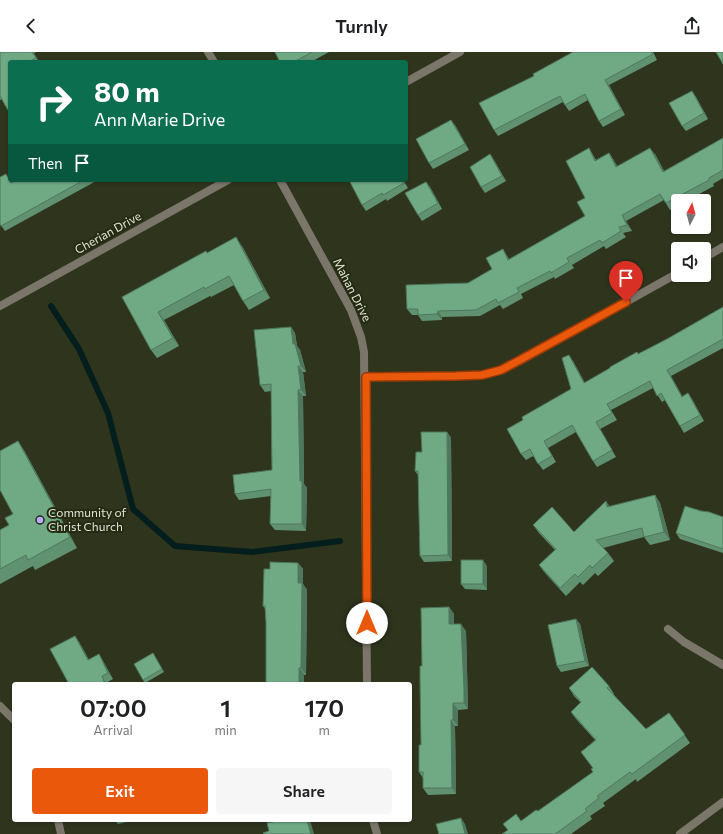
<!DOCTYPE html>
<style>
:root{--surface:#fff;--page:#f6f6f6;--text:#202124;--muted:#757577;--accent:#ea580c}
body{margin:0;font-family:Commissioner,sans-serif;background:var(--page);color:var(--text);height:100vh;display:flex;flex-direction:column;font-size:15px;white-space:nowrap}
*{box-sizing:border-box;margin:0}
p{font-size:13px;color:var(--muted)}
.icon{flex:none;width:22px;height:22px;fill:none;stroke:currentColor;stroke-width:2;stroke-linecap:round;stroke-linejoin:round}
.map{position:relative;flex:1;overflow:hidden}
.panel{position:absolute;left:12px;top:630px;width:400px;height:140px;display:flex;flex-direction:column;background:var(--surface);border-radius:4px;box-shadow:0 1px 3px #0004}
.panel>*{flex:none}
.top-card{position:absolute;left:8px;top:8px;width:400px;height:122px;border-radius:4px;box-shadow:0 1px 3px #0004;background:#0b6e4f;color:#fff;overflow:hidden}
.needle{width:26px;rotate:6deg}
.controls{position:absolute;left:671px;top:142px;display:grid;gap:8px}
.controls a{display:grid;place-items:center;width:40px;height:40px;border-radius:4px;background:var(--surface);box-shadow:0 1px 3px #0004;font-size:20px}
.pin{position:absolute;display:grid;place-items:center;width:34px;height:34px;color:#fff;margin:-41px -17px;border-radius:50% 50% 50% 0;rotate:-45deg;box-shadow:0 0 4px #0007}
.pin .icon{rotate:45deg}
.me{position:absolute;width:44px;margin:-22px;rotate:0deg;stroke-linejoin:round;filter:drop-shadow(0 0 3px #0008)}
.turn{display:flex;align-items:center;gap:14px;height:84px;padding:0 20px;font-size:18px}
.turn .icon{width:52px;height:52px;stroke-width:2.5}
.turn b{display:block;font-size:28px;line-height:34px}
.then{display:flex;align-items:center;height:38px;padding:0 20px;background:#0003;gap:8px;font-size:15px}
.eta{display:flex;justify-content:space-evenly;align-items:center;height:68px;text-align:center}
.eta b{font-size:24px;font-weight:600;line-height:28px}
.primary-button{display:flex;gap:8px;margin-top:auto;padding:8px 20px}
.primary-button a{flex:1;height:46px;border-radius:4px;background:var(--accent);color:#fff;font-size:16px;font-weight:600;line-height:46px;text-align:center}
.primary-button a+a{background:var(--page);color:var(--text)}
header{display:flex;justify-content:space-between;align-items:center;height:52px;padding:0 20px;background:var(--surface);font-size:18px;font-weight:600}
.map>svg:first-child{display:block}
.lines{fill:none;stroke-linecap:round;stroke-linejoin:round}
.stream{stroke:#031e1d;stroke-width:6}
.minor{stroke:#7b766a;stroke-width:8}
.wall{fill:#609272}
.shaded-wall{fill:#4e775d}
.building{fill:#70aa85;stroke:#4e775d}
.route-casing{stroke:#983908;stroke-width:10}
.route{stroke:#ea580c;stroke-width:7}
.poi-dot{fill:#bbaaf6;stroke:#252b13;stroke-width:1.5}
.labels{text-anchor:middle;stroke-width:4;stroke-linejoin:round;paint-order:stroke}
.street-label{font-size:12px;fill:#dfe4d4;stroke:#252b13}
.poi-label{font-size:12px;fill:#dfe4d4;stroke:#252b13;text-anchor:start}
</style>
<header><svg class="icon" aria-label="back" viewBox="0 0 24 24"><path d="M15 5l-7 7 7 7"/></svg>Turnly<svg class="icon" aria-label="share" viewBox="0 0 24 24"><path d="M12 15V3M7 8l5-5 5 5M5 13v7h14v-7"/></svg></header>
<div class="map">
<svg width="723" height="782" viewBox="0 0 723 782">
<rect width="100%" height="100%" fill="#2f351d"/>
<g class="lines">
<polyline class="stream" points="51,254 79,297 108,361 133,457 175,494 252,500 340,489"/>
<g class="minor">
<polyline points="208,0 214,10"/>
<polyline points="406,30 460,0"/>
<polyline points="280,128 351,258 361,285 364,300 367,632"/>
<polyline points="704,206 723,195"/>
<polyline points="0,254 228,128"/>
<polyline points="365,325 456,324 482,323 501,318 520,309 678,221"/>
<polyline points="668,577 684,590 723,613"/>
<polyline points="0,654 14,668"/>
<polyline points="58,768 61,782"/>
<polyline points="373,768 377,782"/>
<polyline points="680,782 723,750"/>
</g>
</g>
<g class="wall">
<polygon points="0,0 36,0 34,1 39,10 10,10 10,61 2,47 0,48"/>
<polygon points="275,0 329,0 311,10 280,10"/>
<polygon points="573,0 653,0 657,8 609,33 625,63 603,75 599,69 588,48 569,59 563,50 498,84 494,78 534,24"/>
<polygon points="692,39 696,45 708,67 686,79 682,74"/>
<polygon points="455,73 469,98 433,117 429,111"/>
<polygon points="723,86 723,126 713,132 714,134 686,149 678,149 678,153 670,158 664,148 626,169 632,179 623,181 626,185 606,197 604,194 572,213 574,216 555,227 554,225 521,242 523,246 503,257 500,253 480,264 442,265 442,268 422,269 418,263 412,263 407,257 468,231 492,217 503,197 509,207 585,164 585,146 589,96 593,103 596,108 609,101 613,107 617,114 655,102 664,119"/>
<polygon points="490,102 494,108 506,129 485,141 481,135"/>
<polygon points="10,128 11,128 12,131 17,128 98,128 5,179 0,172"/>
<polygon points="349,128 403,128 408,136 387,149 386,147 366,159 362,153"/>
<polygon points="426,130 430,135 442,157 422,169 418,163"/>
<polygon points="242,194 270,246 249,258 243,249 234,233 211,245 210,244 164,268 179,294 157,306 151,298 122,245 207,201"/>
<polygon points="723,255 723,296 671,324 682,344 688,341 692,347 704,369 684,381 680,374 665,348 662,350 653,336 611,358 617,368 600,377 616,405 597,415 593,409 576,380 548,396 556,410 543,418 533,404 526,408 521,402 523,368 571,337 573,309 585,331 638,302 667,287"/>
<polygon points="291,275 295,281 297,294 300,298 306,320 303,320 306,344 303,344 304,432 307,436 306,479 275,478 270,472 271,444 239,448 235,442 272,418 271,339 265,340 260,333"/>
<polygon points="447,380 451,386 452,509 424,510 420,504 418,423 415,419"/>
<polygon points="18,389 25,400 77,496 35,518 33,514 0,532 0,478 9,473 13,462"/>
<polygon points="655,443 660,451 670,488 650,493 644,485 603,496 608,501 614,509 598,524 595,521 583,533 580,530 566,544 545,521 539,513 555,498 539,481 533,473 574,480 606,449 609,455"/>
<polygon points="701,459 723,465 723,501 680,487 676,481"/>
<polygon points="298,511 303,517 303,532 307,538 306,623 304,623 266,570 265,557 263,554 270,517"/>
<polygon points="487,514 487,538 465,537 461,532"/>
<polygon points="449,555 454,562 454,572 466,579 468,657 458,658 458,674 455,674 456,742 428,743 423,736 423,726 419,720 421,693 422,614"/>
<polygon points="576,567 580,572 589,614 561,620 557,614"/>
<polygon points="75,584 79,590 89,608 99,602 103,609 113,627 106,631 107,632 69,632"/>
<polygon points="153,601 164,620 145,631 143,628"/>
<polygon points="609,634 614,642 613,643 646,677 669,661 690,691 637,730 636,727 603,751 605,754 590,764 592,767 571,782 502,782 521,769 538,759 593,720 593,716 581,700 595,688 576,667 571,660 581,651 574,644 569,636"/>
<polygon points="115,768 135,768 118,772"/>
</g>
<g class="shaded-wall">
<polygon points="32,0 33,0 39,10 36,6"/>
<polygon points="605,28 609,33 625,63 621,57"/>
<polygon points="692,39 696,45 708,67 704,61"/>
<polygon points="451,68 455,73 469,98 465,92"/>
<polygon points="589,96 593,103 599,115 595,109"/>
<polygon points="650,96 655,102 668,126 663,120"/>
<polygon points="609,101 613,107 621,121 616,115"/>
<polygon points="490,102 494,108 506,129 502,124"/>
<polygon points="426,130 430,135 442,157 438,151"/>
<polygon points="622,163 626,169 632,179 627,173"/>
<polygon points="236,185 242,194 270,246 264,238"/>
<polygon points="438,259 442,265 442,268 437,262"/>
<polygon points="158,260 164,268 179,294 173,286"/>
<polygon points="291,275 295,281 297,294 300,298 306,320 301,314 293,292"/>
<polygon points="569,303 573,309 588,337 584,331"/>
<polygon points="298,314 303,320 306,344 301,338"/>
<polygon points="667,318 671,324 686,351 682,345"/>
<polygon points="298,338 303,344 304,432 307,436 306,479 302,472 300,429"/>
<polygon points="688,341 692,347 704,369 700,363"/>
<polygon points="447,380 451,386 452,509 448,503"/>
<polygon points="18,389 25,400 77,496 70,485"/>
<polygon points="655,443 660,451 670,488 664,480"/>
<polygon points="606,449 612,458 607,455"/>
<polygon points="483,508 487,514 487,538 483,532"/>
<polygon points="298,511 303,517 303,532 307,538 306,623 301,616 298,531"/>
<polygon points="449,555 454,562 454,579 449,572"/>
<polygon points="576,567 580,572 589,614 585,609"/>
<polygon points="461,572 466,579 468,657 464,651"/>
<polygon points="75,584 79,590 93,615 88,608"/>
<polygon points="99,602 103,609 113,627 108,621"/>
<polygon points="299,616 304,623 304,632 299,632"/>
<polygon points="102,624 106,631 107,632 105,632"/>
<polygon points="453,651 458,658 458,674 453,668"/>
<polygon points="451,668 455,674 456,742 452,736"/>
<polygon points="461,766 465,772 468,782 465,782"/>
<polygon points="307,768 310,768 314,782 311,782"/>
</g>
<g class="building">
<polygon points="0,0 32,0 36,6 28,10 10,10 10,59 9,60 0,44"/>
<polygon points="275,0 312,0 294,10 280,10"/>
<polygon points="573,0 651,0 653,2 605,28 621,57 599,69 585,42 565,53 560,44 494,78 479,51 534,24 533,22"/>
<polygon points="716,0 723,0 723,12"/>
<polygon points="692,39 704,61 682,74 669,51"/>
<polygon points="451,68 465,92 429,111 416,87"/>
<polygon points="723,86 723,118 709,126 709,128 666,151 660,142 622,163 627,173 619,175 621,179 602,191 600,188 567,206 569,210 551,221 550,219 517,236 519,240 498,251 496,247 476,258 438,259 437,262 418,263 418,257 407,257 406,233 468,231 492,217 486,206 503,197 508,208 585,164 577,150 585,146 566,109 589,96 595,109 609,101 616,115 650,96 663,120"/>
<polygon points="490,102 502,124 481,135 470,115"/>
<polygon points="6,122 11,131 17,128 84,128 1,174 0,172 0,125"/>
<polygon points="349,128 403,128 404,131 383,143 382,141 362,153"/>
<polygon points="426,130 438,151 418,163 405,141"/>
<polygon points="236,185 264,238 243,249 229,224 205,237 204,235 158,260 173,286 151,298 122,245 206,199 207,201"/>
<polygon points="723,255 723,287 667,318 682,345 688,341 700,363 680,374 661,341 657,344 650,329 607,352 612,361 596,370 612,398 593,409 572,373 544,389 552,404 538,412 530,397 521,402 507,377 523,368 522,365 571,337 562,306 569,303 584,331 610,316 610,315 637,300 638,302 667,287"/>
<polygon points="291,275 293,292 295,292 301,314 298,314 301,338 298,338 300,429 302,429 302,472 270,472 271,437 235,442 233,423 272,418 271,332 260,333 254,278"/>
<polygon points="421,380 447,380 448,503 420,504 418,419 415,419 416,400 422,400"/>
<polygon points="18,389 70,485 28,508 26,503 0,517 0,478 9,473 5,466 13,462 0,438 0,399"/>
<polygon points="655,443 664,480 644,485 642,476 596,488 608,501 592,516 590,513 578,525 575,522 560,536 539,513 556,497 533,473 552,455 574,480 606,449 607,455"/>
<polygon points="685,454 701,459 709,460 723,465 723,497 676,481"/>
<rect x="461" y="508" width="22" height="24"/>
<polygon points="270,510 298,511 298,531 302,531 301,616 299,616 299,632 266,632 266,570 265,554 263,554 264,517 270,517"/>
<polygon points="449,555 449,572 461,572 464,637 464,651 453,651 453,668 451,668 452,736 423,736 423,720 419,720 419,693 421,693 420,627 420,614 422,614 421,556"/>
<polygon points="576,567 585,609 557,614 548,573"/>
<polygon points="75,584 88,608 99,602 108,621 102,624 105,632 69,632 50,597"/>
<polygon points="153,601 162,617 143,628 134,612"/>
<polygon points="592,615 609,634 607,636 646,677 669,661 685,683 632,722 630,720 597,744 599,746 585,757 587,759 555,782 502,782 508,778 503,772 516,762 521,769 536,758 538,759 593,720 591,717 593,716 581,700 596,688 571,660 581,650 569,636"/>
<polygon points="461,766 465,782 439,782 436,772"/>
<polygon points="277,768 307,768 311,782 264,782 263,781 269,779 267,771 277,769"/>
</g>
<g class="lines">
<g class="route-casing">
<polyline id="route" points="367,571 366,325 456,324 482,323 501,318 520,308 626,250"/>
</g>
<use href="#route" class="route"/>
</g>
<circle class="poi-dot" cx="40" cy="468" r="4"/>
<g class="labels">
<g class="street-label">
<text transform="translate(108 181) rotate(-29)" y="4">Cherian Drive</text>
<text transform="translate(352 238) rotate(63)" y="4">Mahan Drive</text>
</g>
<g class="poi-label">
<text x="48" y="465">Community of<tspan x="48" dy="14">Christ Church</tspan></text>
</g>
</g>
</svg>
<div class="controls">
<a><svg class="needle" viewBox="-14 -14 28 28"><path d="M0-13l5 13h-10z" fill="#e53935"/><path d="M0 13l5-13h-10z" fill="#757577"/></svg></a>
<a><svg class="icon" aria-label="sound" viewBox="0 0 24 24"><path d="M4 9h4l5-4v14l-5-4H4zM17 9q2 3 0 6"/></svg></a>
</div>
<div class="pin" style="left:626px;top:250px;background:#d93025"><svg class="icon" aria-label="arrive" viewBox="0 0 24 24"><path d="M6 21V4h12l-3 4 3 4H6"/></svg></div>
<svg class="me" style="left:367px;top:571px" viewBox="-20 -20 40 40"><circle r="19" fill="#fff"/><path d="M0-13L10 11 0 6-10 11z" fill="#ea580c"/></svg>
<div class="top-card">
<div class="turn"><svg class="icon" aria-label="right" viewBox="0 0 24 24"><path d="M7 20v-9h11M14 6l5 5-5 5"/></svg><div><b>80 m</b>Ann Marie Drive</div></div>
<div class="then">Then<svg class="icon" aria-label="arrive" viewBox="0 0 24 24"><path d="M6 21V4h12l-3 4 3 4H6"/></svg></div>
</div>
<section class="panel">
<div class="eta">
<div><b>07:00</b><p>Arrival</p></div>
<div><b>1</b><p>min</p></div>
<div><b>170</b><p>m</p></div>
</div>
<div class="primary-button"><a>Exit</a><a>Share</a></div>
</section>
</div>
